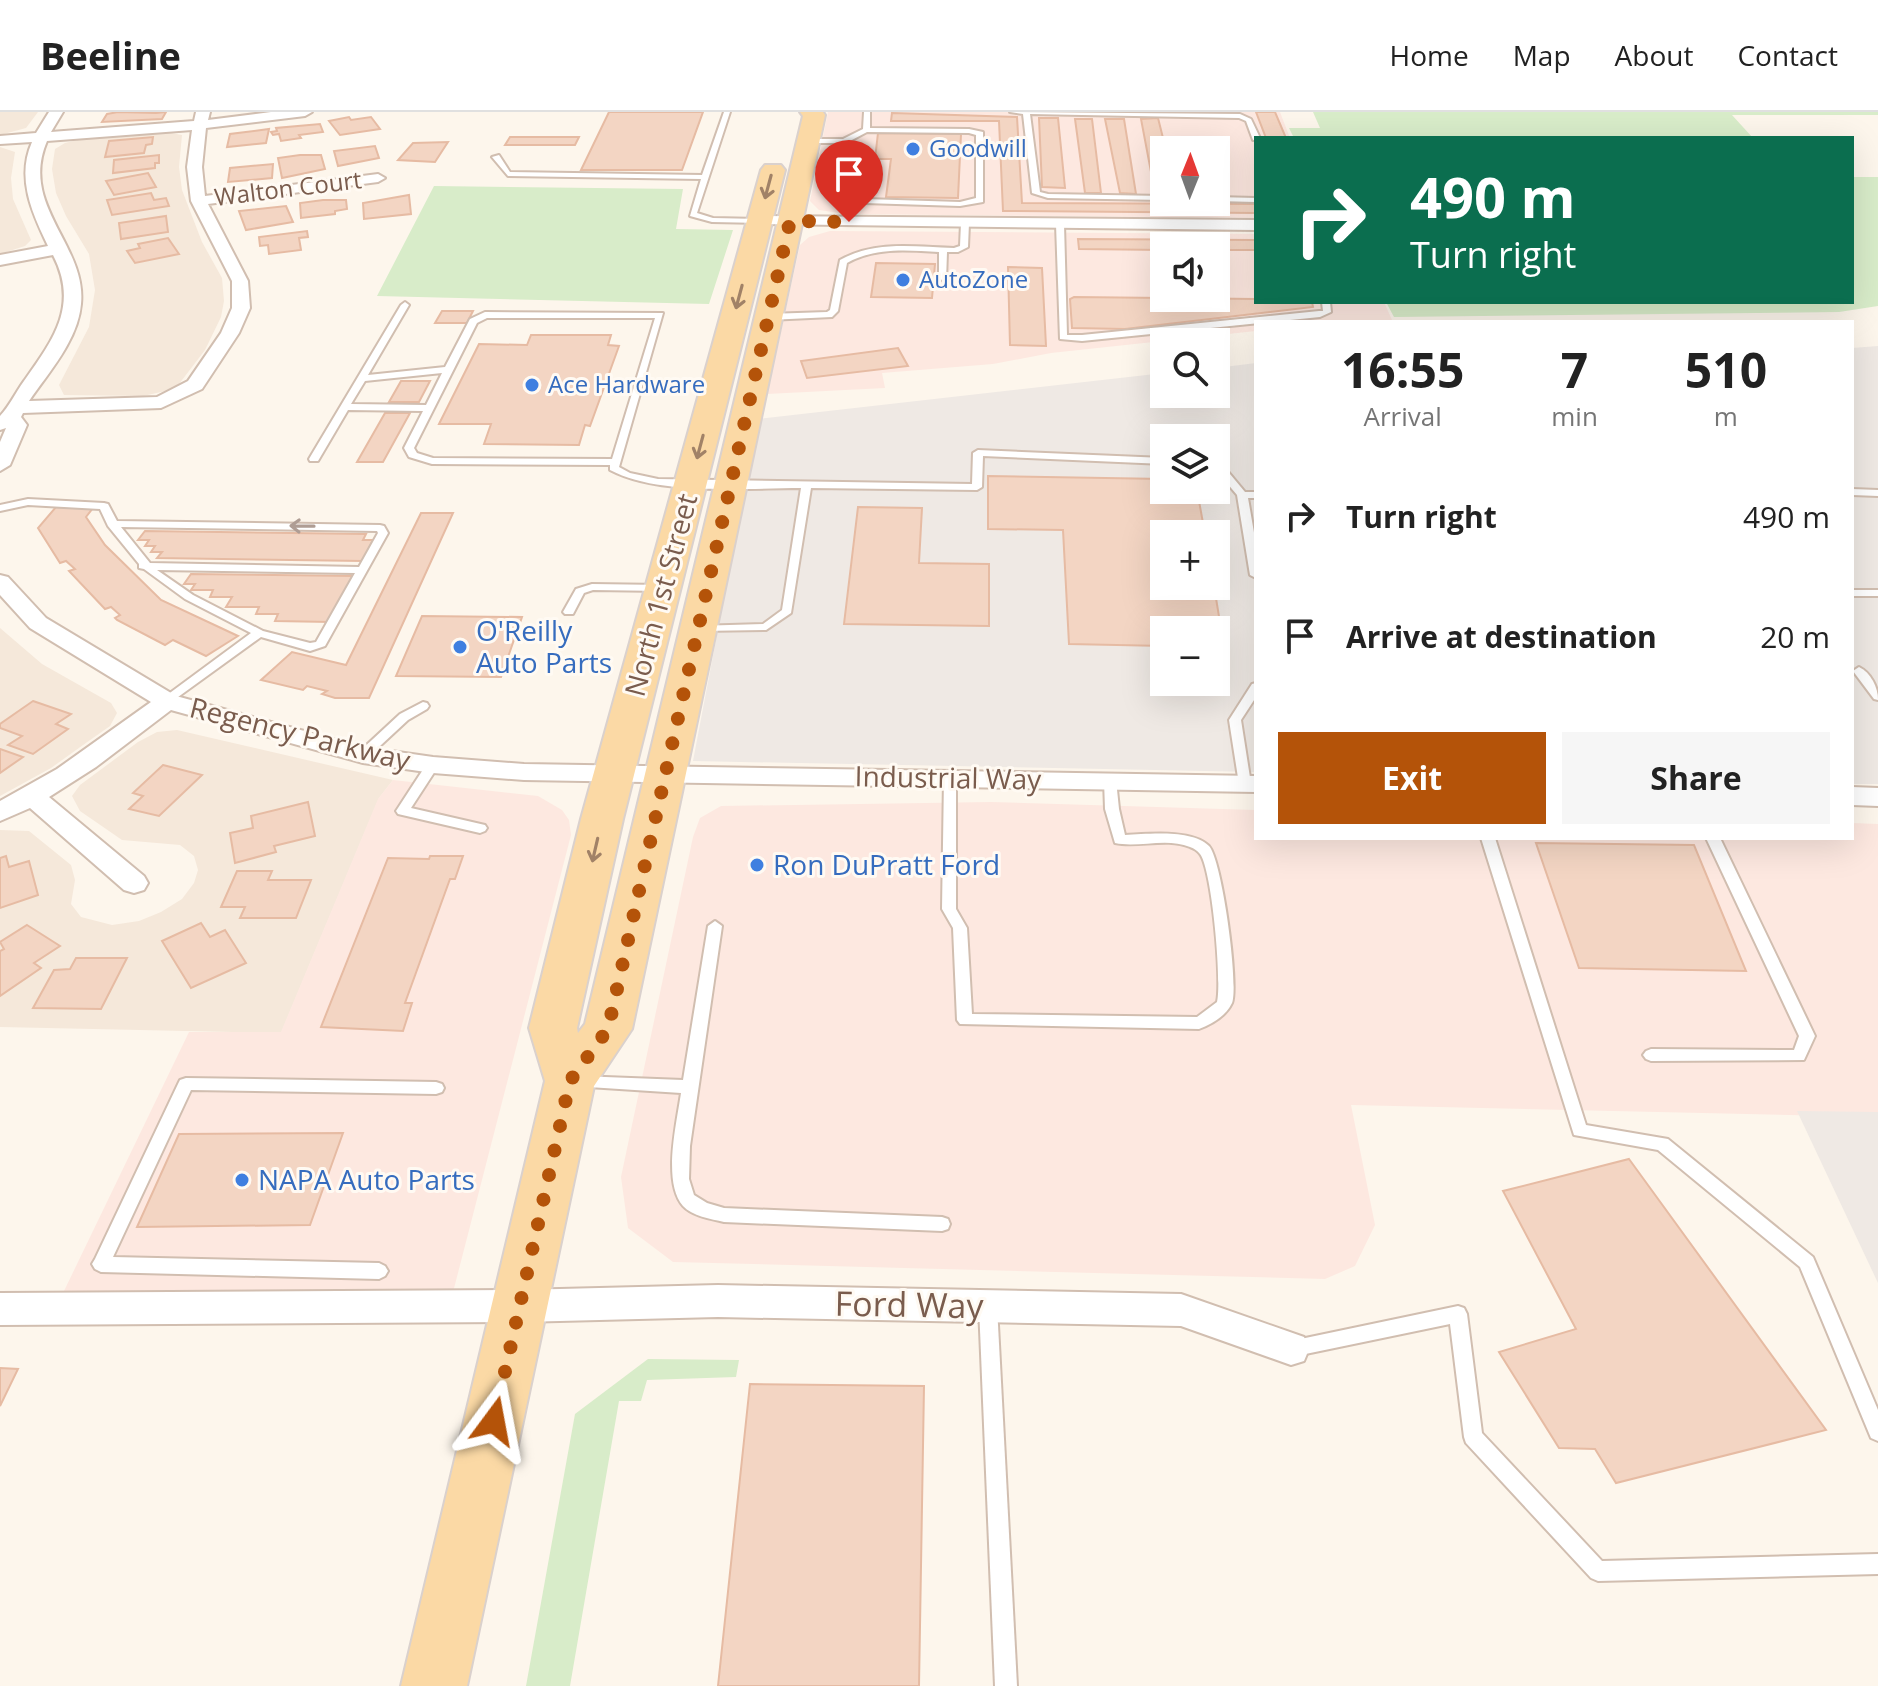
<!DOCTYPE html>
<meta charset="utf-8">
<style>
:root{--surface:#fff;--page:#f6f6f6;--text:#222;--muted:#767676;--line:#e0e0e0;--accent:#b45309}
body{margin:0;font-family:"Open Sans",sans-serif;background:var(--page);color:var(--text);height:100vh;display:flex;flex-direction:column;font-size:30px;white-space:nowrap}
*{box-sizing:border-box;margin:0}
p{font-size:26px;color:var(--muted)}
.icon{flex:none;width:44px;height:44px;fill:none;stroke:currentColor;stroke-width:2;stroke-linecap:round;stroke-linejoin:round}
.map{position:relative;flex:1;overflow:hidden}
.panel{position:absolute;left:1254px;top:208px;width:600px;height:520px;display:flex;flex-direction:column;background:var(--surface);border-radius:0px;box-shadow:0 8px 32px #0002}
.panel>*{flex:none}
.top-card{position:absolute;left:1254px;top:24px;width:600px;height:168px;border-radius:0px;box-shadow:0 8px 32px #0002;background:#0b6e4f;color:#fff;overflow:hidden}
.needle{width:52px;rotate:1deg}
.buttons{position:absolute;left:1150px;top:24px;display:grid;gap:16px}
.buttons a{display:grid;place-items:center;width:80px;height:80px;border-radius:0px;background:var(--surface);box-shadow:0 8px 32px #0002;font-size:40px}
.pin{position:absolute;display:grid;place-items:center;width:68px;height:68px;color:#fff;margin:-82px -34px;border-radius:50% 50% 50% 0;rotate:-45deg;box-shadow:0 0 8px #0007}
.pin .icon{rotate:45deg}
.me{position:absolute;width:88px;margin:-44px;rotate:13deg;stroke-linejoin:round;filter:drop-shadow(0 0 6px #0008)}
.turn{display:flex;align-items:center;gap:28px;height:168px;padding:0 24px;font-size:36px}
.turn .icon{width:104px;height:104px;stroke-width:2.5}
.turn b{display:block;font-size:56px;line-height:68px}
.eta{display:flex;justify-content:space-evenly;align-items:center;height:136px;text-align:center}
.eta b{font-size:48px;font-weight:700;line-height:56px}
.cta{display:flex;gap:16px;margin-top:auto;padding:16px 24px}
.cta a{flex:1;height:92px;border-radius:0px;background:var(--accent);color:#fff;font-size:32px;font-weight:700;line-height:92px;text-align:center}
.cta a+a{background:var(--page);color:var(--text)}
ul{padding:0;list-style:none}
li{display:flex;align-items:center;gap:24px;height:120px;padding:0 24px}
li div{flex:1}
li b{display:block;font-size:30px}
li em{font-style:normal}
header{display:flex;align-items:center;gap:48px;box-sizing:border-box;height:112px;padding:0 40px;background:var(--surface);border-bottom:2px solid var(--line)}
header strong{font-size:38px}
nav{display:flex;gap:44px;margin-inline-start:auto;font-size:28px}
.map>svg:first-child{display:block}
.residential{fill:#f5e8da}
.commercial{fill:#fde8e0;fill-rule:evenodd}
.industrial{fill:#efe9e4;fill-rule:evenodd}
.green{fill:#d8ecc9}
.building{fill:#f3d5c3;stroke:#e6bba3;stroke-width:2}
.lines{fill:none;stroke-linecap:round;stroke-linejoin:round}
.lane-casing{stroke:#d1beb0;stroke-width:4}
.street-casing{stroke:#d1beb0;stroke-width:4}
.primary-casing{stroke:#dad1cd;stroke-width:4}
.lane{fill:#fff;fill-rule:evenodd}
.street{fill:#fff;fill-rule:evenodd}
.primary{fill:#fbd9a5;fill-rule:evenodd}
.oneway{stroke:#a18267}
.oneway2{stroke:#af9d94}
.route{stroke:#b45309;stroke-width:14;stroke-dasharray:0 25.2}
.shop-dot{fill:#3f7fe0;stroke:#fffaf3;stroke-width:3}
.labels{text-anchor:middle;stroke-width:6;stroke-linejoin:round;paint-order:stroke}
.far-shop-label{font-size:24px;fill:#366cbe;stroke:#fffaf3;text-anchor:start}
.far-street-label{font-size:24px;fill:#7a5c4d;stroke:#fffaf3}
.street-label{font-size:28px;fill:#7a5c4d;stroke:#fffaf3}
.shop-label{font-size:28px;fill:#366cbe;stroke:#fffaf3;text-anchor:start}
.near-street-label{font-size:34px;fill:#7a5c4d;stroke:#fffaf3}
</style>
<header>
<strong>Beeline</strong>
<nav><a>Home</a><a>Map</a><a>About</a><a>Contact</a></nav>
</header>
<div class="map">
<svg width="1878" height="1574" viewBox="0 0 1878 1574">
<rect width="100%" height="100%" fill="#fdf6ec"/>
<g class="residential">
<polygon points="0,0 38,0 26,16 0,23"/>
<polygon points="165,20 182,23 179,55 182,78 202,130 222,166 224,189 221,205 205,238 179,272 170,278 143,284 64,283 59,273 89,215 95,178 89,142 66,104 56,81 52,57 55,37 65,31 86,26"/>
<polygon points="0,35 15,40 11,66 13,87 31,128 25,134 0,142"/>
<polygon points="0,516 42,552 111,591 117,601 110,614 83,633 51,656 0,684"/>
<polygon points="177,618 393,668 379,686 281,921 0,915 0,718 29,719 71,753 75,768 71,792 81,805 112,813 139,809 161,800 182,787 194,771 198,758 194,744 180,733 122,728 80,699 72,684 80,673 138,630 157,620"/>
</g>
<g class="commercial">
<path d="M 828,0 L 1280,0 L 1290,26 L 1256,26 L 1256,106 L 847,102 L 819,98 L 810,89 ZM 1164,38 L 1216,38 L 1216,90 L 1164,90 Z"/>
<path d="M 830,119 L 1256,122 L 1256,190 L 1384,190 L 1392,208 L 1256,210 L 1256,219 L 1051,241 L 993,252 L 882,261 L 885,276 L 767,282 L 800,133 L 809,125 ZM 1164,134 L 1216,134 L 1216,186 L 1164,186 Z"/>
<polygon points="393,668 538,684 562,698 569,708 571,723 451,1188 64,1179 189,920 281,920 378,687"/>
<polygon points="991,690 1256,698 1256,726 1852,726 1852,711 1878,712 1878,1005 1351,993 1375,1113 1355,1154 1325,1167 673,1150 628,1116 621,1065 693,725 700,706 721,694"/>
</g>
<g class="industrial">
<polygon points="1878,234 1878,672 1852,672 1852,236"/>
<path d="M 1256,251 L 1256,660 L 693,649 L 758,307 L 1164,261 L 1164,282 L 1216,282 L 1216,256 ZM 1164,326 L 1216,326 L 1216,378 L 1164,378 ZM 1164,422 L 1216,422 L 1216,474 L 1164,474 ZM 1164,518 L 1216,518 L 1216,570 L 1164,570 Z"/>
<polygon points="1797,999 1878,1000 1878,1171"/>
</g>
<g class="green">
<polygon points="1313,0 1878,0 1878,3 1732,3 1753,26 1294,26 1289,16 1320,16"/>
<polygon points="1852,65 1878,65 1878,194 1839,200 1394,205 1386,190 1852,190"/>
<polygon points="434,74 683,77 676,117 733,118 709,192 377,184"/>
<polygon points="648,1247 739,1248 736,1265 647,1268 641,1289 619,1289 570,1574 526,1574 575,1302"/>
</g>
<g class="building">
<polygon points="118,0 156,1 166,0 162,7 102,10 107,2"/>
<polygon points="609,0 703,0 682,58 581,58"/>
<polygon points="1256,0 1275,0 1286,26 1266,26"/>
<polygon points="892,1 1017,5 1022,91 1256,92 1256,101 1003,99 999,9 891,9"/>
<polygon points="349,5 351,8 371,5 380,17 340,23 329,9"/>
<polygon points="1039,6 1058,6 1065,76 1042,75"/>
<polygon points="1158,6 1166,38 1164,81 1155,81 1141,7"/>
<polygon points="1075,7 1092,7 1101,81 1085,81"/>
<polygon points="1105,7 1124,7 1136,82 1120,81"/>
<polygon points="320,12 323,20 299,23 301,26 281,29 279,22 273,23 271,20 277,19 276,16"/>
<polygon points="269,17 266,31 227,35 230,22"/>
<polygon points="878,21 961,22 958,86 886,85 891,47 875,47"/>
<polygon points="153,25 152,32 146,33 144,41 105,45 109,29"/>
<polygon points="510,25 579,25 575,33 505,33"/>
<polygon points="448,30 435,50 398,48 413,31"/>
<polygon points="375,34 379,46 338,54 334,39"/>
<polygon points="159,43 159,51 155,51 155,56 113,61 114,48"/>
<polygon points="300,43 321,43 325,57 282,66 278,46"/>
<polygon points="273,52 272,66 228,70 230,56"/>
<polygon points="148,61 156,75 114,83 106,69"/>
<polygon points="151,81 154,88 166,86 169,94 112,103 107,88"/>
<polygon points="409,83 411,102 364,107 363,91"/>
<polygon points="323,88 346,88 347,97 335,99 335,102 301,106 300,91"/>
<polygon points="286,94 293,110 246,118 239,99"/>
<polygon points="166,104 168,120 121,127 119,111"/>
<polygon points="307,119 308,125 299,126 301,138 269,142 268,133 260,134 259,125"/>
<polygon points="168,126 179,142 135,151 127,139 140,136 138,132"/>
<polygon points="1078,127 1256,128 1256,138 1216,138 1216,134 1164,134 1164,138 1079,137"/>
<polygon points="876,151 935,152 932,186 871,185"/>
<polygon points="1008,155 1042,156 1046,234 1010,233"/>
<polygon points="1074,185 1256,187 1256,190 1312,190 1313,195 1125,217 1072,216 1070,187"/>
<polygon points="442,199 473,199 467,211 435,211"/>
<polygon points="531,223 611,223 608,233 619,234 590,314 585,313 579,333 484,332 491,312 439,312 479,232 527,233"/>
<polygon points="898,236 908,254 807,266 801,249"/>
<polygon points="401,269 430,269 419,290 389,290"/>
<polygon points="385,301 410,301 383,350 357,350"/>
<polygon points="988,364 1164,367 1164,378 1197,378 1205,422 1164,422 1164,474 1214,474 1224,535 1216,535 1216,518 1164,518 1164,534 1069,532 1063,418 988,417"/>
<polygon points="56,395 93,396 86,405 105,433 161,488 238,524 206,544 173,528 165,533 117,508 115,506 120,503 111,495 105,497 69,459 75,457 66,449 60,451 38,416"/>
<polygon points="858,395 922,396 919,451 989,452 989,514 844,512"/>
<polygon points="421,401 453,401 369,586 335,586 322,582 327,579 307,574 303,578 261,568 292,540 346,553"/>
<polygon points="145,419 366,422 363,428 373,428 363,449 157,446 162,440 151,440 155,434 145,434 149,428 138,428"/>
<polygon points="191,462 355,464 331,510 275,509 278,502 256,502 259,495 226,495 232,485 210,485 213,478 191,478 195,472 184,472"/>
<polygon points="422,504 522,505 501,565 396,564"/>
<polygon points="33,589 71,602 56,612 68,617 33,642 8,633 22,624 0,616 0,612"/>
<polygon points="0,637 23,645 0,661"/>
<polygon points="163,653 202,663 159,704 129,697 143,684 133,681"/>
<polygon points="308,690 315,724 274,734 276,740 235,751 230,721 253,716 251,704"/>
<polygon points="1536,731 1694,733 1746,859 1579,856"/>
<polygon points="6,744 9,755 29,749 38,783 0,796 0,746"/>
<polygon points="430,744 463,744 455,767 450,767 405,891 412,891 403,919 321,915 388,746 429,747"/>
<polygon points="237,759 272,759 268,768 311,768 296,806 240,806 245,795 221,795"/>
<polygon points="201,811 210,825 225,818 246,851 191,876 162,829"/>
<polygon points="27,813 60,834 34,851 41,856 0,884 0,839 4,837 0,830"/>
<polygon points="76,846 127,846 101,897 33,896 54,858 70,857"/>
<polygon points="343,1021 310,1113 137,1115 179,1022"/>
<polygon points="1629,1047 1826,1318 1616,1371 1595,1337 1559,1336 1499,1240 1576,1217 1503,1079"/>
<polygon points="0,1256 18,1257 0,1294"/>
<polygon points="750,1272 924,1274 919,1574 718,1574"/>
</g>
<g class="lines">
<g class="lane-casing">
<g id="lane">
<polygon points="724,0 730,0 697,101 713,106 759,107 763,109 762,111 712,110 690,104 701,67 508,64 492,45 499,43 510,60 702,63"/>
<path d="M 864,0 L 870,0 L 870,16 L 969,17 L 983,20 L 983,90 L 960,94 L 864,91 L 846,85 L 852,34 L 843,31 L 809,31 L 805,29 L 809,27 L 843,27 L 863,17 ZM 867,20 L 969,21 L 976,23 L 976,86 L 960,90 L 865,87 L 853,82 L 860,33 L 850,29 Z"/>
<polygon points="1010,0 1240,2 1251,7 1260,26 1253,28 1246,9 1239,6 1030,2 1040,80 1048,82 1164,84 1164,88 1048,86 1032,81 1023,2"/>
<polygon points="1216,85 1256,86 1256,90 1216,89"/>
<path d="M 965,109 L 969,111 L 968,135 L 958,140 L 947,140 L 946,169 L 939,167 L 939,140 C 907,138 875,135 847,151 L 838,199 L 832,205 L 768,208 L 764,205 L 768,202 L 827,200 L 830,198 L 840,148 C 876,128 915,135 954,136 L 960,134 L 961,111 Z"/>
<polygon points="1060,110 1064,112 1067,223 1082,223 1319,199 1323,199 1322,190 1330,190 1331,200 1320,205 1082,229 1060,227 1056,112"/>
<path d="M 405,190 L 409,193 L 368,263 L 445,255 L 470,207 L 485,200 L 663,201 L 619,355 L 630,361 L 658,367 L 972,372 L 973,341 L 978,338 L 1164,346 L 1164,352 L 983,344 L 982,375 L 977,378 L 811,376 L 791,501 L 766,518 L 700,519 L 694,516 L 696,514 L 763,512 L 782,498 L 801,376 C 745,376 659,384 610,358 L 610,353 L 432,352 L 409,345 L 404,336 L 423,299 L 348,298 L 318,349 L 310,349 L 309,347 L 401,193 ZM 487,206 L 655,206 L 612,347 L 433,346 L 417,341 L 414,336 L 477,211 ZM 442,261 L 426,293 L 351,292 L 365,269 Z"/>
<polygon points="1216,349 1220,350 1245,380 1256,380 1256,386 1248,386 1256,432 1256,466 1250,463 1237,383 1216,358"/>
<polygon points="1852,377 1878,378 1878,384 1852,383"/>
<path d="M 28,387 L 104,391 L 108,392 L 117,409 L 380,413 L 384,414 L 388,421 L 325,534 L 310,539 L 261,525 L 167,593 L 163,592 L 161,589 L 163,586 L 251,521 L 185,487 L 144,457 L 139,456 L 139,452 L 108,414 L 100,397 L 28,393 L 0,399 L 0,393 ZM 121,415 L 377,419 L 378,421 L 359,455 L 150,451 ZM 157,458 L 355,461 L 316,530 L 310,531 L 263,519 L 193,483 Z"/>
<polygon points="592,472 663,473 669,476 663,479 593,478 584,481 573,502 565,502 563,500 576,477"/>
<rect x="1852" y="478" width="26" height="6"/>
<path d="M 1859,555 C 1871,561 1878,575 1878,588 L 1874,587 L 1853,559 Z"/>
<polygon points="1256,571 1256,585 1241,608 1251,672 1245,676 1239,672 1229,608 1252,572"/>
<polygon points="423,590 427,591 429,594 427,597 408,608 367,646 359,646 357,643 359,640 400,602"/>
<polygon points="433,649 439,653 411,696 485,713 487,716 485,719 480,721 398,702 396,699 398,696 428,650"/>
<path d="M 950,662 L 956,666 L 956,797 L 967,816 L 972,902 L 1197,905 L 1217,890 C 1222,870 1212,757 1200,742 C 1198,739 1193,736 1190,735 C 1166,725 1139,736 1115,731 L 1105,697 L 1104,668 L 1110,664 L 1116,668 L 1119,697 L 1125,723 C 1148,722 1192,717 1209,734 C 1222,748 1239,873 1232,891 C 1226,904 1212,912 1199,917 L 960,912 L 957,908 L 953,816 L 942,797 L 944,666 Z"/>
<polygon points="1481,726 1495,726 1586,1013 1668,1027 1813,1145 1878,1298 1878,1329 1871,1326 1800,1155 1658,1038 1574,1023"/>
<polygon points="1706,726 1720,726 1815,924 1804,948 1651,949 1646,947 1643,943 1646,939 1651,937 1794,938 1799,924"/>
<path d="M 715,809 L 722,814 L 690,1034 L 689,1067 L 694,1083 L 707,1091 L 724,1096 L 942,1105 L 948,1107 L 950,1112 L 948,1117 L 942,1119 L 724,1110 C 711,1107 692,1104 683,1094 C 662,1070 677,1010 681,981 L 573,974 L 571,970 L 573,966 L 579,964 L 683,968 L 708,814 Z"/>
<polygon points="186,966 436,970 442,972 444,976 442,980 436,982 191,978 113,1145 379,1151 385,1154 388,1159 385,1164 379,1167 101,1160 95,1157 92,1152 95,1147 178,972 180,968"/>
<polygon points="988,1186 994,1188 997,1194 1017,1574 995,1574 979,1194 982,1188"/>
<polygon points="1458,1194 1464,1196 1467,1202 1482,1321 1602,1449 1878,1442 1878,1462 1598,1469 1591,1466 1466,1331 1464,1325 1450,1212 1291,1245 1285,1243 1282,1237 1285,1231 1291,1229"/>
</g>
</g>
<g class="street-casing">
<g id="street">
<path d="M 49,0 L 63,0 L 51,20 L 194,9 L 196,0 L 210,0 L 208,8 L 271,0 L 312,0 L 305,4 L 206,16 L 202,55 L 205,84 L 378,62 L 385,66 L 378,70 L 208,92 L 248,169 L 250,196 L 239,221 L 202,277 L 161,296 L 23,301 L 21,305 L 27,313 L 10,353 L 0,359 L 0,330 L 6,316 L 0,318 L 0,304 C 9,295 16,280 24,269 C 54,227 79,193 53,143 L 0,153 L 0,143 L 48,134 C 32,101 16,66 32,30 L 0,32 L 0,24 L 36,21 ZM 192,18 L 187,55 L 191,89 L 232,169 L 232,196 L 221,221 L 188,269 L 157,285 L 29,289 C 49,260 78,228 81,192 C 87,133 19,94 47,29 Z"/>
<polygon points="759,104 1256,108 1256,118 753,112 753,106"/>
<polygon points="0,463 8,465 46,506 176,584 363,635 433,645 524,652 1256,664 1256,680 524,668 433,661 363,651 171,598 96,655 49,685 144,764 148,771 144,778 134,781 124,778 30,696 0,709 0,689 57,657 151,590 30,516 0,483"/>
<polygon points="1852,675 1878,676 1878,694 1852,693"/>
<polygon points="718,1173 1181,1182 1304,1225 1309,1237 1304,1249 1291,1253 1181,1214 718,1205 520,1210 0,1213 0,1181 520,1178"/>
</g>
</g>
<g class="primary-casing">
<polygon id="primary" points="800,0 823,0 825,3 632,917 594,974 467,1574 401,1574 545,969 529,916 581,707 761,58 765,53 781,53 785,58 623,707 577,916 578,921 585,912 803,4"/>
</g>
<use href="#lane" class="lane"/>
<use href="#street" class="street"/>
<use href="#primary" class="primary"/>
</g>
<defs><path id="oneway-shaft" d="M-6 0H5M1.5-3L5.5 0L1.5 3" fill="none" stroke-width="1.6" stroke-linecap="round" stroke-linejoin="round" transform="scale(2)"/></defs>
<g class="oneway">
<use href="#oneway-shaft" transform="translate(768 75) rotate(105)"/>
<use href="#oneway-shaft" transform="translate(739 185) rotate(105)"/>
<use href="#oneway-shaft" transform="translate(700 335) rotate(105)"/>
<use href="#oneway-shaft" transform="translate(595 738) rotate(103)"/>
</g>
<use class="oneway2" href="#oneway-shaft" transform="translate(302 414) rotate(-179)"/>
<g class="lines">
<polyline class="route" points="494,1309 570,969 608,917 790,109 849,110"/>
</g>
<g class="shop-dot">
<circle cx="913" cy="37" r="8"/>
<circle cx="903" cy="168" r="8"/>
<circle cx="532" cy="273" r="8"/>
<circle cx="460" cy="535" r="8"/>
<circle cx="757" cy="753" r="8"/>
<circle cx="242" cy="1068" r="8"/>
</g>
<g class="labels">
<g class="far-shop-label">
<text x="929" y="45">Goodwill</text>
<text x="919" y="176">AutoZone</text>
<text x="548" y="281">Ace Hardware</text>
</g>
<g class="far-street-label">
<text transform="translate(288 77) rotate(-7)" y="8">Walton Court</text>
</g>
<g class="street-label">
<text transform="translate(661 483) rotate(-75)" y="10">North 1st Street</text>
<text transform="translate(300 622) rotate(14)" y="10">Regency Parkway</text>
<text transform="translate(948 666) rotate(1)" y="10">Industrial Way</text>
</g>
<g class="shop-label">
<text x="476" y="529">O'Reilly<tspan x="476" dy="32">Auto Parts</tspan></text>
<text x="773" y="763">Ron DuPratt Ford</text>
<text x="258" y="1078">NAPA Auto Parts</text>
</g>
<g class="near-street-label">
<text transform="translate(909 1193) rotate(1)" y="12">Ford Way</text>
</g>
</g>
</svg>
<div class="buttons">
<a><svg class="needle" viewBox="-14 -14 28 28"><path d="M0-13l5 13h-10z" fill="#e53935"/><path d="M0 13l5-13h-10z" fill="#767676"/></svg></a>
<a><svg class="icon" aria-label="sound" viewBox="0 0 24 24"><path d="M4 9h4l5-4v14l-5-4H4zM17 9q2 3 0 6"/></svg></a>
<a><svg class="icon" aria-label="search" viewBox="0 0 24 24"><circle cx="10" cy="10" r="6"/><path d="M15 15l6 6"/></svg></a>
<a><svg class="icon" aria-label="layers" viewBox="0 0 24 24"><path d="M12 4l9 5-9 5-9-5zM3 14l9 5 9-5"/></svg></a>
<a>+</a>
<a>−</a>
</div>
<div class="pin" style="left:849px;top:110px;background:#d93025"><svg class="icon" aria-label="arrive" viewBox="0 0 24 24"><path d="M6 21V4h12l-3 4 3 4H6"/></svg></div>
<svg class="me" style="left:494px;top:1309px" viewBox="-20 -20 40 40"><path d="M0-17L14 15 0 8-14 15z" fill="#b45309" stroke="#fff" stroke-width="4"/></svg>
<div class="top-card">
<div class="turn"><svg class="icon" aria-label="right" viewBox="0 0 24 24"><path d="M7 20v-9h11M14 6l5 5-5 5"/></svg><div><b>490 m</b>Turn right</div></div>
</div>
<section class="panel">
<div class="eta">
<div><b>16:55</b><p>Arrival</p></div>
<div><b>7</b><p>min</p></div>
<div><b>510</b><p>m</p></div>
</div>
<ul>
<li><svg class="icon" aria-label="right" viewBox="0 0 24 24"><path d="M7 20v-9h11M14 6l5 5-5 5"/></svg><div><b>Turn right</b></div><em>490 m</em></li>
<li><svg class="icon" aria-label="arrive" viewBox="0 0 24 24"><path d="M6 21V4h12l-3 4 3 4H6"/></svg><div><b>Arrive at destination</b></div><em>20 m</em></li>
</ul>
<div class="cta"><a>Exit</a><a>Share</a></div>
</section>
</div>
